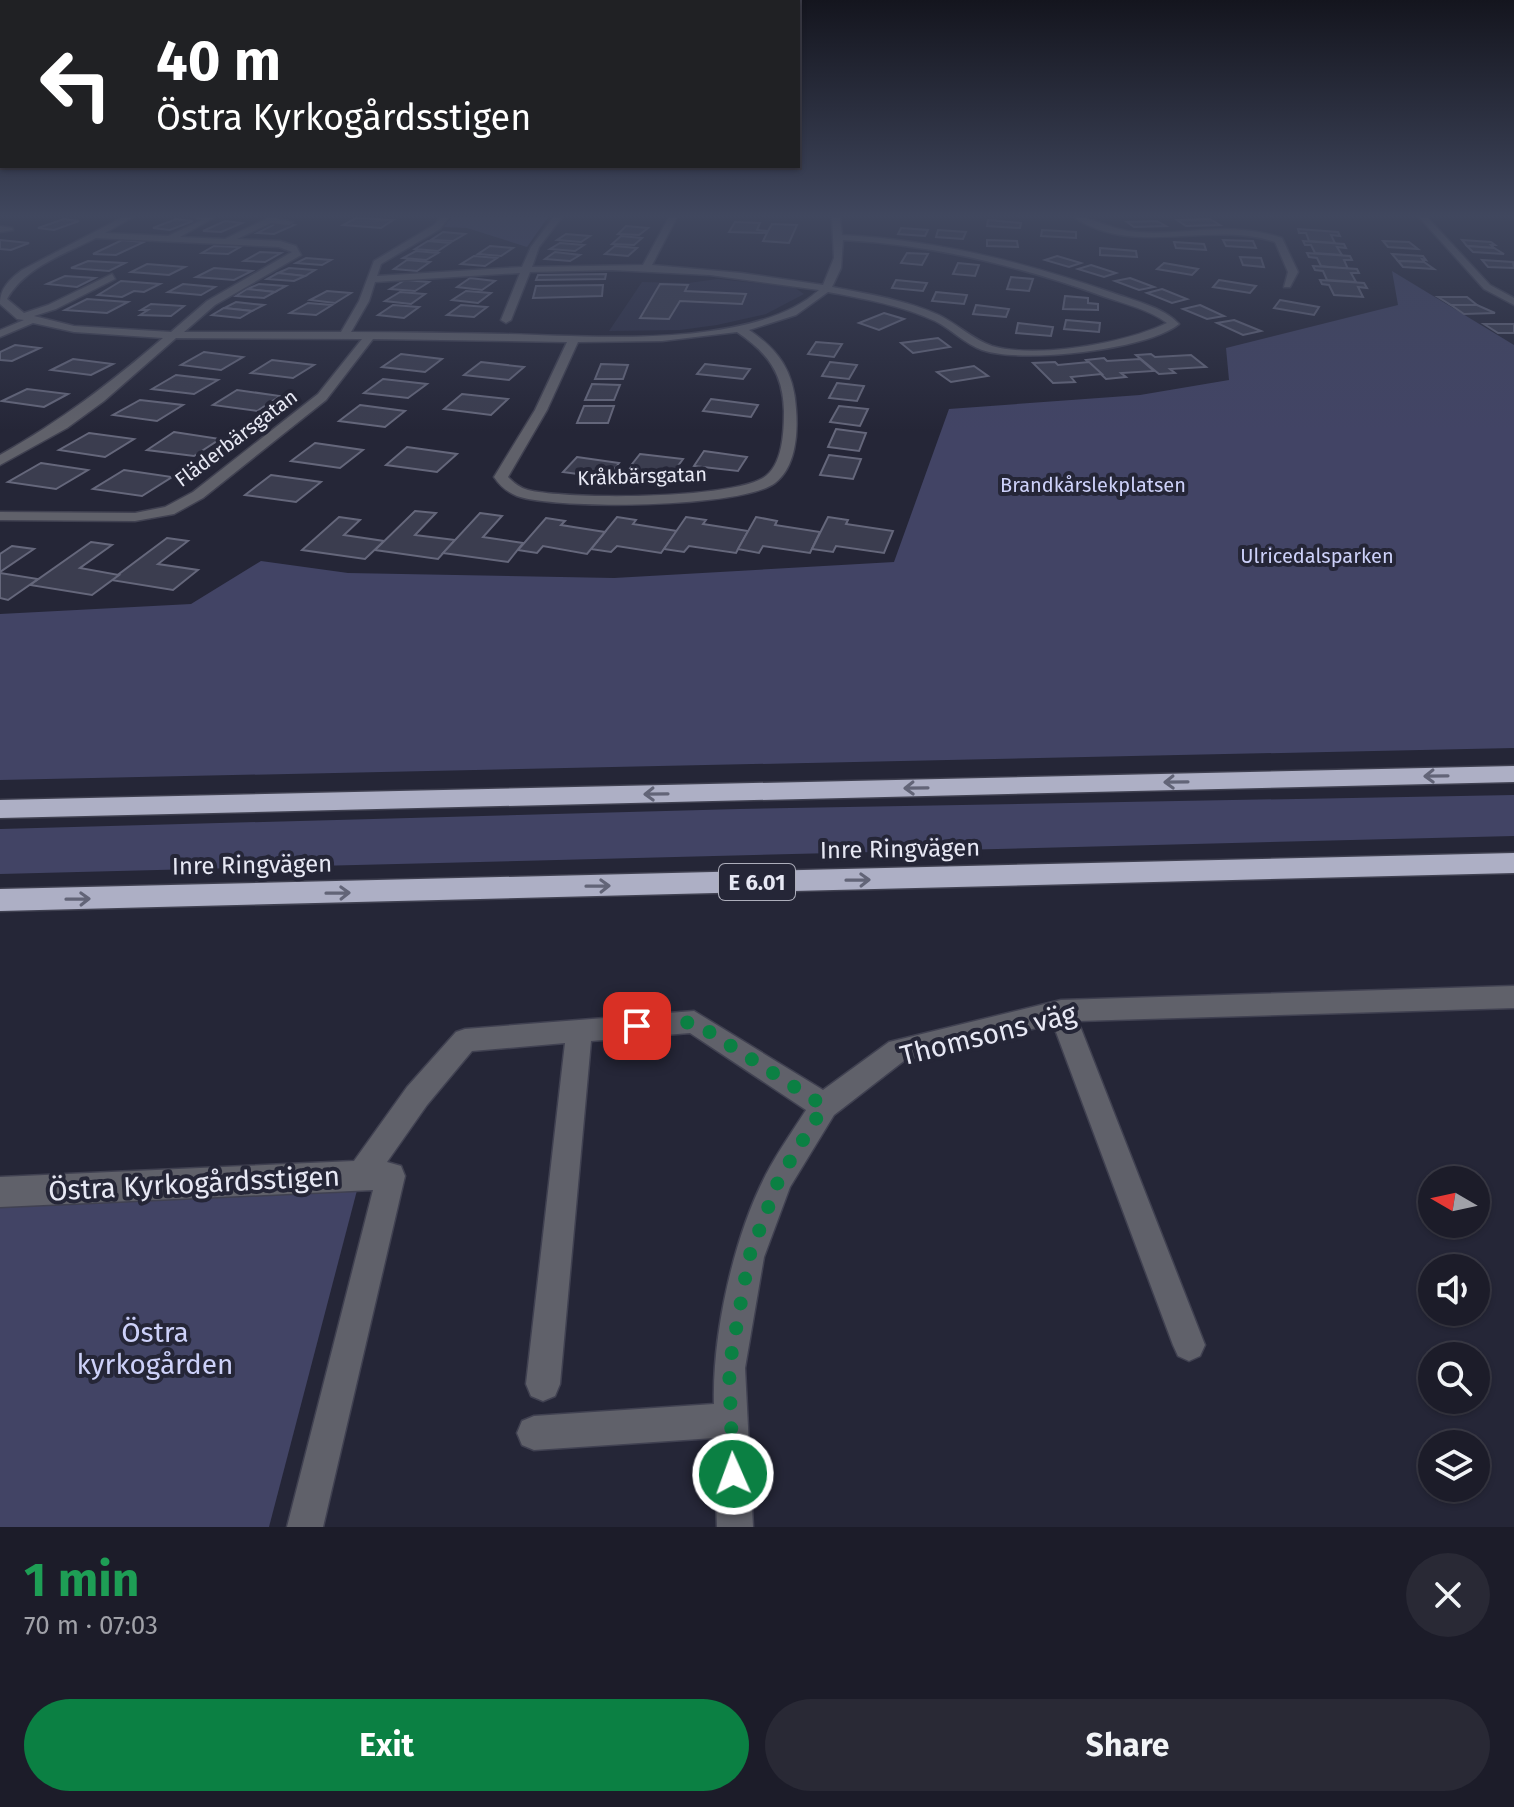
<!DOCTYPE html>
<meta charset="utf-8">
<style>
:root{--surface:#1c1c29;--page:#292935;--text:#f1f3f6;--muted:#a0a1a8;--line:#3a3a46;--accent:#0b8043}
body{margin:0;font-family:"Fira Sans",sans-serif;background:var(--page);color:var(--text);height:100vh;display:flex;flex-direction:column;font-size:30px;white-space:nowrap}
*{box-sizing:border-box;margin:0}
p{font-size:26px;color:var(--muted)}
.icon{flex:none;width:44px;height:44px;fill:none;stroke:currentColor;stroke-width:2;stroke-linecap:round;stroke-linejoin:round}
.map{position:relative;height:1527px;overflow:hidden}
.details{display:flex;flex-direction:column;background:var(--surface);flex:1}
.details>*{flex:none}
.banner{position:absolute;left:0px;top:0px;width:800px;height:168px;box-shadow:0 2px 6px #0004,0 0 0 2px var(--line);background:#202124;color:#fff;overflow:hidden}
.needle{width:52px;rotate:279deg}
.tools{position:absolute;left:1418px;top:1166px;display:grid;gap:16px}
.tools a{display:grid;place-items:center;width:72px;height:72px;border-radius:50%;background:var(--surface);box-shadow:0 2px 6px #0004,0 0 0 2px var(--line);font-size:40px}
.pin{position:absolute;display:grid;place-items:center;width:68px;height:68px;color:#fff;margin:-34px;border-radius:16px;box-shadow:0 4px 12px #0006}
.me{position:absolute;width:88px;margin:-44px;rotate:358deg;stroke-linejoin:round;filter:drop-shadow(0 0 6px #0008)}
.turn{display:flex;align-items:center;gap:28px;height:168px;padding:0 24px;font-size:36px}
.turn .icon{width:104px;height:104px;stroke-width:2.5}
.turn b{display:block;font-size:56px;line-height:68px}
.round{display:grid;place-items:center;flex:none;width:84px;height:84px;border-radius:42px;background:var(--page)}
.headline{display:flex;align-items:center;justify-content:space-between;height:136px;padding:0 24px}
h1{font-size:48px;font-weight:700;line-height:60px;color:#1e9e55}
.action{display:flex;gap:16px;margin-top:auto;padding:16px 24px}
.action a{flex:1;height:92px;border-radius:48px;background:var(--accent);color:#fff;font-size:32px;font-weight:700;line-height:92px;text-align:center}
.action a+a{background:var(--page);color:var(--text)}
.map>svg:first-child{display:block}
.built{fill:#2f3147}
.green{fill:#424465}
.building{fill:#3b3d4f;stroke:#65677b;stroke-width:2}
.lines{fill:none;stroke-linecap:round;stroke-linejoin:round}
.minor-casing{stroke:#404151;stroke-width:3}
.highway-casing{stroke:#404151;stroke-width:3}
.minor{fill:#60616a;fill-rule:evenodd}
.highway{fill:#adafc5;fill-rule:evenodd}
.oneway{stroke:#626477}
.route{stroke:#0b8043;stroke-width:14;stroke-dasharray:0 25.2}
.labels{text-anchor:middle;stroke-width:8;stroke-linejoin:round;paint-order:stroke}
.far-street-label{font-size:20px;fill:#e7e8f4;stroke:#252637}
.far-park-label{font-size:20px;fill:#cdd1f9;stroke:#252637}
.shield{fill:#252637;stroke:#adaebb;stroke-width:2}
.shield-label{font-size:22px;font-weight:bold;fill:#e7e8f4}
.street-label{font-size:24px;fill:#e7e8f4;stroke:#252637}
.near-street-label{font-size:28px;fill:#e7e8f4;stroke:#252637}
.near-park-label{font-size:28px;fill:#cdd1f9;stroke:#252637}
</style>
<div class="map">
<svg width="1514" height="1527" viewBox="0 0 1514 1527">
<rect width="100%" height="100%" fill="#252637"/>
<polygon class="built" points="718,279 794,287 804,294 766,314 717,325 680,330 609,331 642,282 688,283"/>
<g class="green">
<polygon points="452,217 548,217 527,247 467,228 444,227"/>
<polygon points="1392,271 1514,345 1514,748 0,780 0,614 191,604 261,561 348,573 614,578 894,562 949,409 1140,395 1229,380 1226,348 1398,305"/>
<polygon points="1514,795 1514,836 0,874 0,829 739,809"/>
<polygon points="361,1175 269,1527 0,1527 0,1200"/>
</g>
<g class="building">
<polygon points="356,218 393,220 381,228 343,225"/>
<polygon points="64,219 79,221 54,230 38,228"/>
<polygon points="176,219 193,221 170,230 153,228"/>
<polygon points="1210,219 1220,225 1186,226 1177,220"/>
<polygon points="988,220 1021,223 1020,228 987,226"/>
<polygon points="225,221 242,223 221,232 203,231"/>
<polygon points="1157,221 1166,226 1134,227 1127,222"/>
<polygon points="735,222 760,223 757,230 768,231 772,224 797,225 789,243 763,241 767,233 729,232"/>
<polygon points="277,223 294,225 274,234 257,233"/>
<polygon points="626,226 648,228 639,235 618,234"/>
<polygon points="901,228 928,230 925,236 898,234"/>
<polygon points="1298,229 1338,232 1340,236 1331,235 1335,243 1309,241 1306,233 1299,233"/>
<polygon points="938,230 966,232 963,239 936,237"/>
<polygon points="1042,230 1076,232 1076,238 1041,236"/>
<polygon points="443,232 465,234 453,241 431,240"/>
<polygon points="566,234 590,236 581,242 557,240"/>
<polygon points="621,236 642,238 634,245 612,244"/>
<polygon points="0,240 29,243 11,250 0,249"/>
<polygon points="122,240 144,242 116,255 93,254"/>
<polygon points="987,240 1017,241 1018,247 987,246"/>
<polygon points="1223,240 1253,241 1256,248 1226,246"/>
<polygon points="1462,240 1491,242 1495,245 1491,245 1494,248 1467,246"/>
<polygon points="428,241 450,243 438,251 415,249"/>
<polygon points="1303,241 1344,244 1346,248 1337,247 1342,255 1315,253 1311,245 1305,245"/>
<polygon points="1383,241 1409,242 1418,249 1388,247"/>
<polygon points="1174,242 1204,244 1206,250 1176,248"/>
<polygon points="560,243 584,245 575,251 550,249"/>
<polygon points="214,246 240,247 228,254 202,253"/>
<polygon points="490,246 513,248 501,256 478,254"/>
<polygon points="615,246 637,248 628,256 605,254"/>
<polygon points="1467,246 1494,248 1504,254 1473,252"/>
<polygon points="1100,248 1136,251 1137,257 1100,255"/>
<polygon points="416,251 438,253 426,260 403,258"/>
<polygon points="260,252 281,253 265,262 244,261"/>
<polygon points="555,252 580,255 570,261 545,259"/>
<polygon points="907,253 928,254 922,265 901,263"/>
<polygon points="1307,253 1350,256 1352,260 1344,260 1348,269 1321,266 1317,258 1309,257"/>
<polygon points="1392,254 1423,256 1426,260 1422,259 1424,262 1398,261"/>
<polygon points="474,256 497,258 485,266 461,264"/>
<polygon points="1057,256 1081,263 1069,267 1045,260"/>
<polygon points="1240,257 1261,258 1264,267 1243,265"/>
<polygon points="306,258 331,260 322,265 296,263"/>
<polygon points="407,260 430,262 417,271 394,269"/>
<polygon points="1482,260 1513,262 1514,268 1488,267"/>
<polygon points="88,261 125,263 109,271 71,268"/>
<polygon points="1398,261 1424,262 1434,269 1403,267"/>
<polygon points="958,263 979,265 975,276 953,274"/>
<polygon points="1164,263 1198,269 1192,275 1157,269"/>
<polygon points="147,264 185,267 169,275 131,272"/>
<polygon points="1091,265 1116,273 1104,277 1078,269"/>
<polygon points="1313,266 1357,269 1359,273 1351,273 1356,282 1327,280 1323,271 1315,270"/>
<polygon points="214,268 252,271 234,280 196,277"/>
<polygon points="289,268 315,270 305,276 278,273"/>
<polygon points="278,273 305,276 294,281 267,279"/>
<polygon points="606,274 605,279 536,280 538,275"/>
<polygon points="65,276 95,278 77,287 47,284"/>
<polygon points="1011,277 1033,279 1029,291 1007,289"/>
<polygon points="470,278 495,281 482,290 457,287"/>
<polygon points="1130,278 1154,287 1139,290 1115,281"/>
<polygon points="405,280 429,282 415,291 390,289"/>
<polygon points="896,280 927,283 923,291 892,288"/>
<polygon points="1219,280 1256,286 1250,293 1213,287"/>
<polygon points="1320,280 1364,283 1367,288 1358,287 1363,297 1334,295 1329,285 1322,284"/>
<polygon points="121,281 160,284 144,292 134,291 122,297 98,295"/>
<polygon points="183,284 215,287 201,295 168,292"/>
<polygon points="259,284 286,286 275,292 247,289"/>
<polygon points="660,284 688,285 685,291 746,294 742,304 680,301 669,319 640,318"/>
<polygon points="603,285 602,296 533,298 536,286"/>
<polygon points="247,289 275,292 264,298 236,296"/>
<polygon points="1162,289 1187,299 1172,303 1147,293"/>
<polygon points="327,291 351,293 335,303 310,300"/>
<polygon points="466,291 491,293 478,303 452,300"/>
<polygon points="400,292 425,294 411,304 385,301"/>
<polygon points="936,292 967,295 964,304 932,301"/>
<polygon points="1065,296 1088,298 1088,303 1098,304 1098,310 1063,309"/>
<polygon points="1438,297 1467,297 1477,305 1451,305"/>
<polygon points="87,299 128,302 107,313 65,310"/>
<polygon points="1280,300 1319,307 1314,315 1274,308"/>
<polygon points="236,302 264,305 252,311 224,308"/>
<polygon points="308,303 332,305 316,315 290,313"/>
<polygon points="151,304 184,306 171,316 140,315 148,310 141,310"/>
<polygon points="393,305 419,307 404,318 378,315"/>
<polygon points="461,305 487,307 474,317 447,315"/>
<polygon points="976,305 1009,309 1006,317 973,314"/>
<polygon points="1200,305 1224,316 1207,319 1183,309"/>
<polygon points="1451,305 1477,305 1495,313 1464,314"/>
<polygon points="224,308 252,311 240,318 212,315"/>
<polygon points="884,313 904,319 879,330 859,323"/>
<polygon points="1066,320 1100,323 1099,332 1064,329"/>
<polygon points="1234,320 1261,331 1243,335 1217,323"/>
<polygon points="1018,323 1053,327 1051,336 1016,333"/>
<polygon points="1484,324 1514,324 1514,333 1498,333"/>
<polygon points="938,338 950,347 913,353 901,343"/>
<polygon points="816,342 842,344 834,357 808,354"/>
<polygon points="15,345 40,348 12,361 0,360 0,352"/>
<polygon points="204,352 243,357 221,370 181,365"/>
<polygon points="401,354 442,359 425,372 382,367"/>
<polygon points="1151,354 1155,357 1191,355 1206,367 1170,369 1175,373 1159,374 1136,355"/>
<polygon points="1104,358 1107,361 1140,359 1154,371 1121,373 1126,377 1106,379 1086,360"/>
<polygon points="73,359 113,364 91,375 51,370"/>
<polygon points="272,360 314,365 293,378 251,373"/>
<polygon points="481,362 524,367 509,380 464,375"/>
<polygon points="830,362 857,365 849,379 822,376"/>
<polygon points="1055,362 1058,365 1089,362 1102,374 1071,377 1075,382 1053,383 1033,363"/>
<polygon points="601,364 628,365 623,379 595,379"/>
<polygon points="705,364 750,369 743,379 697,374"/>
<polygon points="974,366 988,376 951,382 937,372"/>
<polygon points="176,375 218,380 194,394 152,389"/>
<polygon points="383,379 427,384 408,398 364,393"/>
<polygon points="837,383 864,386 857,401 829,398"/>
<polygon points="592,384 620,385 614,400 585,400"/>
<polygon points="27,389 68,394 44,407 2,401"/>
<polygon points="237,390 280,396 257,411 213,405"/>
<polygon points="462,394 508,399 491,415 444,409"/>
<polygon points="711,399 758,405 751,417 703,411"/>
<polygon points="140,400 183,405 157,421 113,415"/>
<polygon points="360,405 405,411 385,427 339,421"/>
<polygon points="584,406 614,406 608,423 577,423"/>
<polygon points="839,406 868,409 860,426 830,422"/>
<polygon points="836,429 866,433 859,451 828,447"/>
<polygon points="174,432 220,439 194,456 147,450"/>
<polygon points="89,433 134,439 105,457 59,450"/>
<polygon points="315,443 363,450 340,468 291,461"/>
<polygon points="407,447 457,454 437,472 386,465"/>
<polygon points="704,451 747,457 738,471 694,466"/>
<polygon points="640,454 683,459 672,474 629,468"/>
<polygon points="829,455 861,459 853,479 820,475"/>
<polygon points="577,457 619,463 607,478 563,472"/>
<polygon points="41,463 88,470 56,489 8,482"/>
<polygon points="124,470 172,477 142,496 93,489"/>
<polygon points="271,475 321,482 296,502 245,495"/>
<polygon points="415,511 436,513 415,535 455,540 438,559 375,550"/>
<polygon points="480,513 502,516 483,537 523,543 508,562 443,553"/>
<polygon points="339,517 360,520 344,535 384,541 365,559 302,550"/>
<polygon points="617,517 636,520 633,524 677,531 661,553 617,546 611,552 591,549"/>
<polygon points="686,517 706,520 703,524 748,531 736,553 689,546 684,552 664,549"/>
<polygon points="756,517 777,521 775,525 820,532 810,553 763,546 759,553 738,549"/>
<polygon points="828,517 848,520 846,524 893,531 884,553 836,546 833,552 812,549"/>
<polygon points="546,518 565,521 561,525 605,532 587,554 543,546 537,553 518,550"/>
<polygon points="167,538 188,541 158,564 198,570 173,590 111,580"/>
<polygon points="91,542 112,545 80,568 119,575 92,595 30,585"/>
<polygon points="12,546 34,549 0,572 0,554"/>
<polygon points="0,573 38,579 8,600 0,598"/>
</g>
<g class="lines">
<g class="minor-casing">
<g id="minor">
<path d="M 123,217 L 133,217 L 105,233 L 168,236 L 202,220 L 193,217 L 215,217 L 180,237 L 225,239 L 270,217 L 293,222 L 289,225 L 271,223 L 237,239 L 280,241 L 296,246 L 301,255 L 215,305 L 184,332 L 341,332 L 359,301 L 374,261 L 434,225 L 441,217 L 449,217 L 440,229 L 381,264 L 377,276 L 522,267 L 531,247 L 554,217 L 562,217 L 539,247 L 532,267 L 643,265 L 669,217 L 677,217 L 652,265 L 741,273 L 823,285 L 834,258 L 832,217 L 840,217 L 842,235 C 936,240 1025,262 1113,293 C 1135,301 1163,307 1179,324 C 1147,350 1022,364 982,350 C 965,344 951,329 935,321 C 901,305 864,299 828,292 L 796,315 L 749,330 C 779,350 794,372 796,409 C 798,433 796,467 775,483 C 742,508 557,510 517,496 C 507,492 500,486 494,477 L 535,410 L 567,342 L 373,339 L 326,400 L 203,498 L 174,514 L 135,521 L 0,520 L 0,512 L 135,513 L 165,507 L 193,492 L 318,394 L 362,339 L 176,338 L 104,401 L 67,428 L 0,465 L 0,455 C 62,420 109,384 163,338 L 74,332 L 33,323 L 0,337 L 0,330 L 24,320 L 17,319 L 0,304 C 0,288 10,279 22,270 ZM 96,238 L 279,247 L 292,252 L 207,301 L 171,332 L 74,326 L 34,316 L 56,309 L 115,279 L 112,274 L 48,305 L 24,313 L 7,299 C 25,267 65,254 96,238 ZM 843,240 C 934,245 1020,266 1105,297 C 1125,304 1150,310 1167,323 C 1125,343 1037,359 992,346 C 974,340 957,324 939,315 C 906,300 868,294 832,287 L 841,268 ZM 612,270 L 710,275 L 819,290 C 753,350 589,336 504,334 C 453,333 402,332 351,332 L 369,301 L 375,282 L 520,273 L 501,320 L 506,323 L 511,320 L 530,272 ZM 737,332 C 768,353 783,373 784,411 C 784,431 783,466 763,478 C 728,499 569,500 528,490 C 520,488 514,483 508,477 L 547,410 L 578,342 L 662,341 Z"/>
<path d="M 1074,217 C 1092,217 1109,228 1128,231 C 1183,238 1224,219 1282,238 L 1298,272 L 1290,287 L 1284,287 L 1288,272 L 1275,242 C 1211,220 1133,258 1074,217 Z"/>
<polygon points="1419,217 1427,217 1490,285 1514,298 1514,305 1484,289"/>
<polygon points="0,226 12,228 13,230 0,232"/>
<path d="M 1514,986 L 1514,1008 L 1078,1021 L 1205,1345 L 1200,1356 L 1189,1361 L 1178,1356 L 1173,1345 L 1053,1024 L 905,1060 L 834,1115 L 790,1187 L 764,1257 L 745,1368 L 753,1527 L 717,1527 L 714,1438 L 534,1450 L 522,1445 L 517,1433 L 522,1421 L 534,1416 L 714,1404 C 712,1332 735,1230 770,1167 C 781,1147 794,1129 806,1110 L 690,1033 L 591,1041 L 560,1384 L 555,1396 L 543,1401 L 531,1396 L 526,1384 L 565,1043 L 472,1051 L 427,1105 L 387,1162 L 401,1166 L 405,1176 L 323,1527 L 287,1527 L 373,1190 L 0,1207 L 0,1177 L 354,1161 L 407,1087 L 456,1032 L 465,1029 L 694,1011 L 823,1090 L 889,1042 L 1061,1000 Z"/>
</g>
</g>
<g class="highway-casing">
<g id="highway">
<polygon points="1514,766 1514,782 0,818 0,800"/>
<polygon points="1514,853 1514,873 0,911 0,889"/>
</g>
</g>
<use href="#minor" class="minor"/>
<use href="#highway" class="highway"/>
</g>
<defs><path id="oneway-shaft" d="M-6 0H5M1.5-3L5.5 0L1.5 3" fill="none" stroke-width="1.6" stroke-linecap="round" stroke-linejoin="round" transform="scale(2)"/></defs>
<g class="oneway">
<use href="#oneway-shaft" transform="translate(1436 776) rotate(179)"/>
<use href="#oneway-shaft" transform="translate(1176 782) rotate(179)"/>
<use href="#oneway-shaft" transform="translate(916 788) rotate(179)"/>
<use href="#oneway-shaft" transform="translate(656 794) rotate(179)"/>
<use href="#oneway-shaft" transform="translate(858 880) rotate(-1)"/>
<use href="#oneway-shaft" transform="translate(598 886) rotate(-1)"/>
<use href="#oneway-shaft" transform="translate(338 893) rotate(-1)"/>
<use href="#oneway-shaft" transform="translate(78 899) rotate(-1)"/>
</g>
<linearGradient id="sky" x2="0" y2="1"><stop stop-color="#14151e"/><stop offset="0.5" stop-color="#40475e"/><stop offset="1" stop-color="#40475e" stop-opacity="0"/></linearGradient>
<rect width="1514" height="431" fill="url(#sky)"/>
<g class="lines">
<polyline class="route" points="637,1026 694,1022 824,1106 779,1179 749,1257 729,1368 733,1474"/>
</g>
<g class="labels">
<g class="far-street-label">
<text transform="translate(236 438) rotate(-37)" y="7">Fläderbärsgatan</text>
<text transform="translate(642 476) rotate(-2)" y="7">Kråkbärsgatan</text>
</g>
<g class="far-park-label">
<text x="1093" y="492">Brandkårslekplatsen</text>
<text x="1317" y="563">Ulricedalsparken</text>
</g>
<rect class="shield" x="719" y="864" width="76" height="36" rx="6"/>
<g class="shield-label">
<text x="757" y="890">E 6.01</text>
</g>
<g class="street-label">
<text transform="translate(900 849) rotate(-1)" y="8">Inre Ringvägen</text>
<text transform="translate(252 865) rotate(-1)" y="8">Inre Ringvägen</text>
</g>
<g class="near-street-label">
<text transform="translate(988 1034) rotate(-14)" y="10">Thomsons väg</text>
<text transform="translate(194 1183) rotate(-3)" y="10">Östra Kyrkogårdsstigen</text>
</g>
<g class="near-park-label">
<text x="155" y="1342">Östra<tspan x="155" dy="32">kyrkogården</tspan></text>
</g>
</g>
</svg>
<div class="tools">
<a><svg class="needle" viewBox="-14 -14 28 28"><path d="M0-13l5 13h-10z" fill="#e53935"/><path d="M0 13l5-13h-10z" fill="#a0a1a8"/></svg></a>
<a><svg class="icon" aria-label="sound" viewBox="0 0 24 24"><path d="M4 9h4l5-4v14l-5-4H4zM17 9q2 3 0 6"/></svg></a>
<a><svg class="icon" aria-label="search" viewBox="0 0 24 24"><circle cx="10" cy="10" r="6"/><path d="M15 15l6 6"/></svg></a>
<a><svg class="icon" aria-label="layers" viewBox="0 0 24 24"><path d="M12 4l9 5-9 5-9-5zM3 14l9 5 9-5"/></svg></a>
</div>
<div class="pin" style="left:637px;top:1026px;background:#d93025"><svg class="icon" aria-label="arrive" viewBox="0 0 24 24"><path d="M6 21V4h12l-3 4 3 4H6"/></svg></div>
<svg class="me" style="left:733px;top:1474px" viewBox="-20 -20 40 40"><circle r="17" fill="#0b8043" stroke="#fff" stroke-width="3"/><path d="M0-11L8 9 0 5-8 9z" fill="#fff"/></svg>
<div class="banner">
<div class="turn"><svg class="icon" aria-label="left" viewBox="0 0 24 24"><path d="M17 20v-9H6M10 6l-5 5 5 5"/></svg><div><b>40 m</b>Östra Kyrkogårdsstigen</div></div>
</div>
</div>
<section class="details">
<div class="headline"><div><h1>1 min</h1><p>70 m · 07:03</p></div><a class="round"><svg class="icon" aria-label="close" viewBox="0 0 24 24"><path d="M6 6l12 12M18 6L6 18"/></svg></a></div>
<div class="action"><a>Exit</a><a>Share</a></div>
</section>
